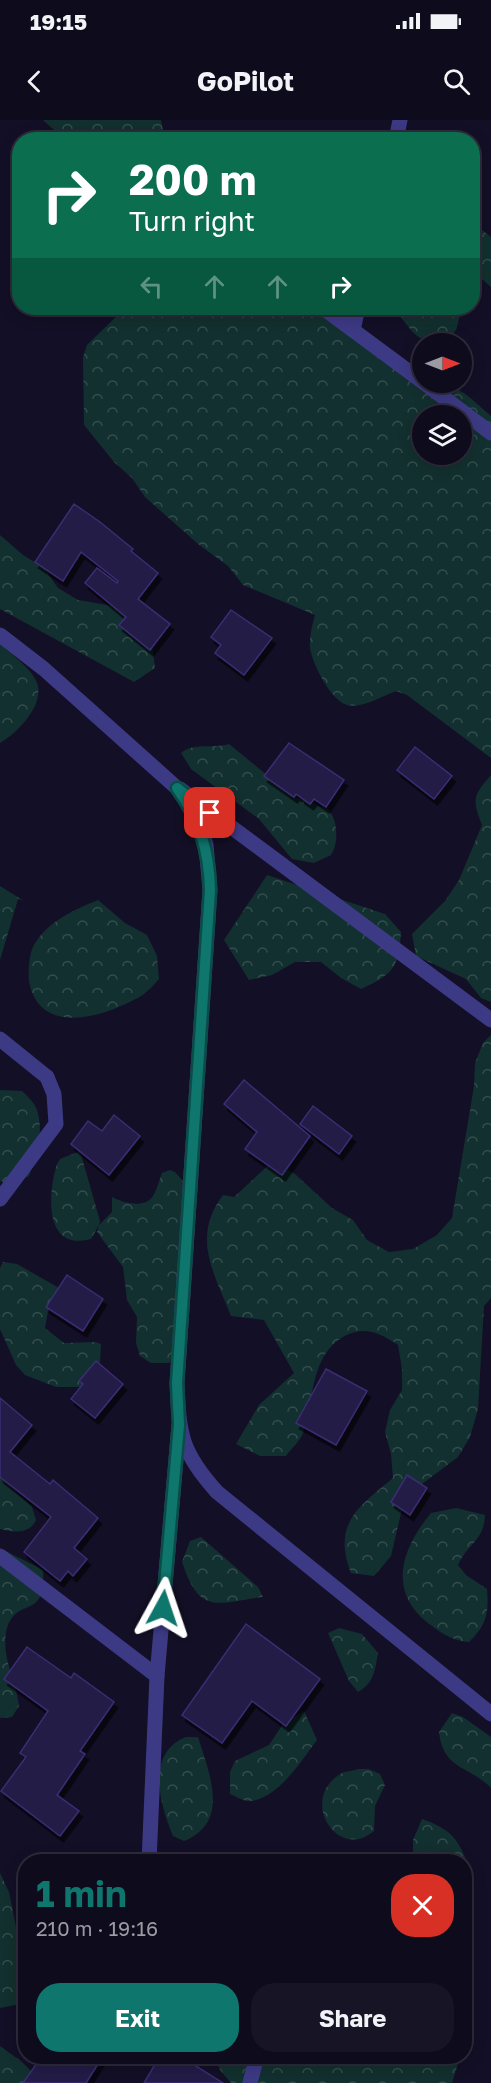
<!DOCTYPE html>
<meta charset="utf-8">
<style>
:root{--surface:#0e0b1c;--page:#171425;--text:#f1f3f6;--muted:#9b9ba3;--line:#2e2b3b;--accent:#0f766e}
body{margin:0;font-family:"Golos Text",sans-serif;background:var(--page);color:var(--text);height:100vh;display:flex;flex-direction:column;font-size:22px;white-space:nowrap}
*{box-sizing:border-box;margin:0}
p{font-size:20px;color:var(--muted)}
.icon{flex:none;width:33px;height:33px;fill:none;stroke:currentColor;stroke-width:2;stroke-linecap:round;stroke-linejoin:round}
.map{position:relative;flex:1;overflow:hidden}
.panel{position:absolute;left:18px;top:1734px;width:454px;height:210px;display:flex;flex-direction:column;background:var(--surface);border-radius:24px;box-shadow:0 3px 15px #0003,0 0 0 2px var(--line)}
.panel>*{flex:none}
.guide{position:absolute;left:12px;top:12px;width:468px;height:183px;border-radius:24px;box-shadow:0 3px 15px #0003,0 0 0 2px var(--line);background:#0b6e4f;color:#fff;overflow:hidden}
.needle{width:39px;rotate:90deg}
.controls{position:absolute;left:412px;top:213px;display:grid;gap:12px}
.controls a{display:grid;place-items:center;width:60px;height:60px;border-radius:50%;background:var(--surface);box-shadow:0 3px 15px #0003,0 0 0 2px var(--line);font-size:30px}
.pin{position:absolute;display:grid;place-items:center;width:51px;height:51px;color:#fff;margin:-26px;border-radius:12px;box-shadow:0 3px 9px #0006}
.me{position:absolute;width:66px;margin:-33px;rotate:5deg;stroke-linejoin:round;filter:drop-shadow(0 0 4px #0008)}
.turn{display:flex;align-items:center;gap:21px;height:126px;padding:0 18px;font-size:27px}
.turn .icon{width:78px;height:78px;stroke-width:2.5}
.turn b{display:block;font-size:42px;line-height:51px}
.lanes{display:flex;align-items:center;height:57px;padding:0 18px;background:#0003;justify-content:center;gap:30px;direction:ltr}
.lanes .off{opacity:.35}
.round{display:grid;place-items:center;flex:none;width:63px;height:63px;border-radius:24px;background:var(--page)}
.summary{display:flex;align-items:center;justify-content:space-between;height:102px;padding:0 18px}
h1{font-size:36px;font-weight:700;line-height:45px;color:var(--accent)}
.button{display:flex;gap:12px;margin-top:auto;padding:12px 18px}
.button a{flex:1;height:69px;border-radius:24px;background:var(--accent);color:#fff;font-size:24px;font-weight:700;line-height:69px;text-align:center}
.button a+a{background:var(--page);color:var(--text)}
.status{display:flex;justify-content:space-between;align-items:center;height:42px;padding:0 30px;background:var(--surface);direction:ltr}
.status svg{height:16px;fill:currentColor}
header{display:flex;justify-content:space-between;align-items:center;height:78px;padding:0 18px;background:var(--surface);font-size:27px;font-weight:700}
.map>svg:first-child{display:block}
.forest{fill:url(#forest-crowns);fill-rule:evenodd}
.building{fill:#241b47;stroke:#3b2d73;stroke-width:1.5;filter:url(#shadow)}
.lines{fill:none;stroke-linecap:round;stroke-linejoin:round}
.service{stroke:#3d3a85;stroke-width:15}
.minor{stroke:#3d3a85;stroke-width:15}
.tertiary{stroke:#3d3a85;stroke-width:15}
.route-casing{stroke:#0a4d48;stroke-width:15}
.route{stroke:#0f766e;stroke-width:10}
</style>
<div class="status"><b>19:15</b><svg viewBox="0 0 49 12"><path d="M0 12V9h3v3zM5 12V6h3v6zM10 12V3h3v9zM15 12V0h3v12zM26 1h20v11H26zM47 4h2v5h-2z"/></svg></div>
<header><svg class="icon" aria-label="back" viewBox="0 0 24 24"><path d="M15 5l-7 7 7 7"/></svg>GoPilot<svg class="icon" aria-label="search" viewBox="0 0 24 24"><circle cx="10" cy="10" r="6"/><path d="M15 15l6 6"/></svg></header>
<div class="map">
<svg width="491" height="1963" viewBox="0 0 491 1963">
<defs>
<pattern id="forest-crowns" width="20" height="18" patternUnits="userSpaceOnUse" patternTransform="scale(1.5)"><rect width="20" height="18" fill="#12302f"/><path d="M2 6a3 3 0 1 1 6 0M12 15a3 3 0 1 1 6 0" fill="none" stroke="#344d4e"/></pattern>
<filter id="shadow"><feDropShadow dx="3.5" dy="6" stdDeviation="0" flood-color="#0009"/></filter>
</defs>
<rect width="100%" height="100%" fill="#130f26"/>
<g class="forest">
<polygon points="43,0 161,0 165,19 64,19"/>
<polygon points="472,102 491,117 491,167 473,151"/>
<path d="M 125,188 L 345,188 L 372,220 L 423,251 L 423,262 C 459,263 465,274 491,296 L 491,638 L 407,575 L 396,571 C 382,576 362,589 347,585 C 331,581 312,543 310,528 C 309,517 312,506 315,495 L 243,465 L 228,446 L 198,424 L 145,377 L 132,358 L 114,342 L 84,305 L 83,237 L 87,225 ZM 423,296 L 462,296 L 462,334 L 423,334 Z"/>
<path d="M 394,188 L 462,188 L 456,210 L 446,223 C 415,224 412,210 394,188 Z"/>
<polygon points="0,415 23,435 44,448 58,468 78,480 125,488 152,525 155,548 134,562 0,489"/>
<path d="M 0,524 C 12,535 35,551 38,566 C 42,588 17,613 0,623 Z"/>
<path d="M 229,624 L 294,677 L 328,689 C 338,700 339,723 331,735 L 314,743 L 292,739 L 259,699 L 191,649 L 181,633 C 193,622 214,629 229,624 Z"/>
<path d="M 491,655 L 491,882 L 481,878 L 466,859 L 416,836 L 412,814 L 445,781 L 459,760 L 482,705 C 472,678 473,676 491,655 Z"/>
<path d="M 267,755 L 385,794 L 401,812 C 399,847 394,854 361,869 L 341,858 L 321,842 L 295,842 L 272,855 L 249,860 L 224,820 Z"/>
<polygon points="0,766 24,781 18,779 0,840"/>
<path d="M 98,780 L 125,803 L 147,815 L 157,836 L 159,859 C 143,878 136,879 114,889 C 80,902 37,906 29,861 C 28,850 29,834 34,825 C 48,801 74,790 98,780 Z"/>
<path d="M 491,915 L 491,1178 L 484,1186 L 478,1289 L 470,1317 L 458,1337 L 418,1367 L 402,1389 L 391,1436 L 374,1456 L 351,1453 C 332,1404 358,1387 393,1358 L 391,1334 L 385,1312 L 390,1290 L 402,1270 L 402,1249 L 398,1225 C 380,1213 363,1205 343,1217 C 310,1236 314,1281 303,1313 C 300,1321 291,1329 286,1336 L 260,1336 L 236,1324 L 259,1285 L 294,1253 L 264,1200 L 231,1196 C 214,1153 191,1117 223,1075 L 234,1077 L 273,1041 L 295,1054 L 332,1088 L 353,1100 L 367,1120 L 389,1132 L 413,1129 L 437,1115 L 452,1098 L 474,966 L 475,943 L 483,923 Z"/>
<path d="M 0,970 L 22,971 C 27,976 35,983 37,990 C 44,1011 37,1036 29,1056 L 9,1065 L 0,1061 Z"/>
<path d="M 80,1031 L 100,1101 L 99,1105 L 112,1092 L 112,1077 C 123,1083 145,1089 153,1076 C 157,1070 159,1060 162,1053 L 170,1050 L 175,1052 L 184,1062 L 182,1114 L 178,1133 L 180,1163 L 173,1240 L 169,1243 L 151,1243 L 140,1236 L 136,1223 L 137,1197 L 127,1180 L 123,1147 L 97,1112 L 99,1105 L 91,1119 C 43,1132 48,1072 57,1044 L 60,1039 Z"/>
<polygon points="3,1142 17,1144 59,1168 48,1191 45,1208 64,1223 95,1222 101,1224 100,1242 90,1258 80,1267 56,1267 25,1255 16,1245 0,1209 0,1148"/>
<path d="M 0,1357 L 32,1387 L 36,1400 C 29,1415 14,1412 0,1409 Z"/>
<path d="M 456,1388 L 485,1395 C 484,1421 468,1423 458,1445 L 466,1455 L 487,1469 C 489,1492 487,1505 469,1522 C 454,1521 444,1515 432,1506 C 386,1473 401,1429 431,1393 Z"/>
<path d="M 201,1417 L 258,1467 L 263,1477 C 216,1483 200,1496 182,1442 L 190,1421 Z"/>
<path d="M 4,1430 L 43,1450 C 46,1502 18,1475 7,1508 C 0,1535 16,1560 19,1586 L 12,1597 L 0,1598 L 0,1433 Z"/>
<path d="M 339,1508 L 362,1514 L 378,1533 C 375,1550 374,1563 358,1572 L 349,1561 L 328,1513 Z"/>
<path d="M 304,1591 L 317,1620 C 302,1640 280,1676 252,1681 C 244,1682 237,1677 230,1674 L 230,1652 L 235,1641 L 269,1625 L 283,1604 Z"/>
<path d="M 452,1593 L 463,1597 L 491,1617 L 491,1668 C 470,1646 443,1650 439,1612 Z"/>
<path d="M 186,1617 L 198,1617 C 209,1653 231,1702 184,1721 L 173,1716 C 160,1685 145,1633 186,1617 Z"/>
<path d="M 358,1649 L 369,1649 L 380,1654 L 385,1665 L 375,1686 L 374,1711 C 339,1741 301,1684 336,1657 C 346,1649 347,1653 358,1649 Z"/>
<path d="M 422,1699 C 453,1710 458,1719 470,1749 L 465,1756 L 465,1742 L 413,1741 L 413,1720 Z"/>
<polygon points="0,1753 9,1772 16,1807 26,1807 25,1883 0,1888"/>
<polygon points="0,1926 21,1941 43,1963 0,1963"/>
<polygon points="215,1936 272,1936 280,1941 342,1936 460,1937 452,1963 231,1963 220,1950"/>
</g>
<g class="building">
<polygon points="74,384 100,402 133,429 131,431 158,453 138,479 170,504 150,530 119,505 126,497 85,463 97,448 117,463 118,461 81,432 63,461 35,442"/>
<polygon points="231,490 272,518 244,555 215,533 221,525 211,517"/>
<polygon points="289,623 344,660 326,687 314,679 310,684 296,674 294,677 264,656"/>
<polygon points="415,627 452,656 434,679 397,650"/>
<polygon points="244,960 310,1016 282,1055 245,1029 257,1012 224,984"/>
<polygon points="313,986 352,1016 339,1034 300,1004"/>
<polygon points="114,995 140,1016 109,1055 71,1024 88,1001 102,1011"/>
<polygon points="67,1155 103,1179 83,1211 46,1187"/>
<polygon points="96,1241 123,1264 95,1298 71,1279 83,1264 79,1261"/>
<polygon points="326,1249 367,1271 336,1325 296,1303"/>
<polygon points="0,1278 32,1305 10,1332 50,1364 53,1360 98,1398 74,1428 87,1439 73,1456 68,1451 60,1461 24,1432 51,1397 0,1357"/>
<polygon points="407,1355 427,1368 410,1395 391,1382"/>
<polygon points="246,1504 320,1559 286,1606 252,1581 222,1623 182,1595"/>
<polygon points="27,1527 71,1558 74,1553 114,1582 80,1631 85,1634 57,1675 79,1691 60,1716 1,1671 26,1637 20,1633 48,1591 4,1559"/>
<polygon points="42,1936 103,1936 86,1963 23,1963"/>
<polygon points="160,1936 180,1936 223,1963 144,1963"/>
</g>
<g class="lines">
<g class="service">
<polyline points="396,20 400,0"/>
<polyline points="323,188 423,262"/>
<polyline points="353,210 358,188"/>
<polyline points="423,262 491,313"/>
<polyline points="0,1079 56,1004 54,974 47,957"/>
<polyline points="0,1436 157,1556"/>
<polyline points="149,1742 157,1556 179,1305"/>
<polyline points="250,1963 257,1936"/>
</g>
<g class="minor">
<polyline points="180,669 491,900"/>
<polyline points="0,919 47,957"/>
</g>
<path class="tertiary" d="M 0,515 L 44,549 L 177,668 L 198,699 L 206,725 L 210,770 L 177,1263 C 179,1315 181,1332 217,1372 L 491,1594"/>
</g>
<g class="lines">
<g class="route-casing">
<path id="route" d="M 163,1488 L 179,1305 L 177,1263 L 210,770 C 209,730 200,701 177,668 L 210,693"/>
</g>
<use href="#route" class="route"/>
</g>
</svg>
<div class="controls">
<a><svg class="needle" viewBox="-14 -14 28 28"><path d="M0-13l5 13h-10z" fill="#e53935"/><path d="M0 13l5-13h-10z" fill="#9b9ba3"/></svg></a>
<a><svg class="icon" aria-label="layers" viewBox="0 0 24 24"><path d="M12 4l9 5-9 5-9-5zM3 14l9 5 9-5"/></svg></a>
</div>
<div class="pin" style="left:210px;top:693px;background:#d93025"><svg class="icon" aria-label="arrive" viewBox="0 0 24 24"><path d="M6 21V4h12l-3 4 3 4H6"/></svg></div>
<svg class="me" style="left:163px;top:1488px" viewBox="-20 -20 40 40"><path d="M0-17L14 15 0 8-14 15z" fill="#0f766e" stroke="#fff" stroke-width="4"/></svg>
<div class="guide">
<div class="turn"><svg class="icon" aria-label="right" viewBox="0 0 24 24"><path d="M7 20v-9h11M14 6l5 5-5 5"/></svg><div><b>200 m</b>Turn right</div></div>
<div class="lanes"><svg class="icon off" aria-label="left" viewBox="0 0 24 24"><path d="M17 20v-9H6M10 6l-5 5 5 5"/></svg><svg class="icon off" aria-label="ahead" viewBox="0 0 24 24"><path d="M12 20V5M6 11l6-6 6 6"/></svg><svg class="icon off" aria-label="ahead" viewBox="0 0 24 24"><path d="M12 20V5M6 11l6-6 6 6"/></svg><svg class="icon" aria-label="right" viewBox="0 0 24 24"><path d="M7 20v-9h11M14 6l5 5-5 5"/></svg></div>
</div>
<section class="panel">
<div class="summary"><div><h1>1 min</h1><p>210 m · 19:16</p></div><a class="round" style="background:#d93025;color:#fff"><svg class="icon" aria-label="close" viewBox="0 0 24 24"><path d="M6 6l12 12M18 6L6 18"/></svg></a></div>
<div class="button"><a>Exit</a><a>Share</a></div>
</section>
</div>
